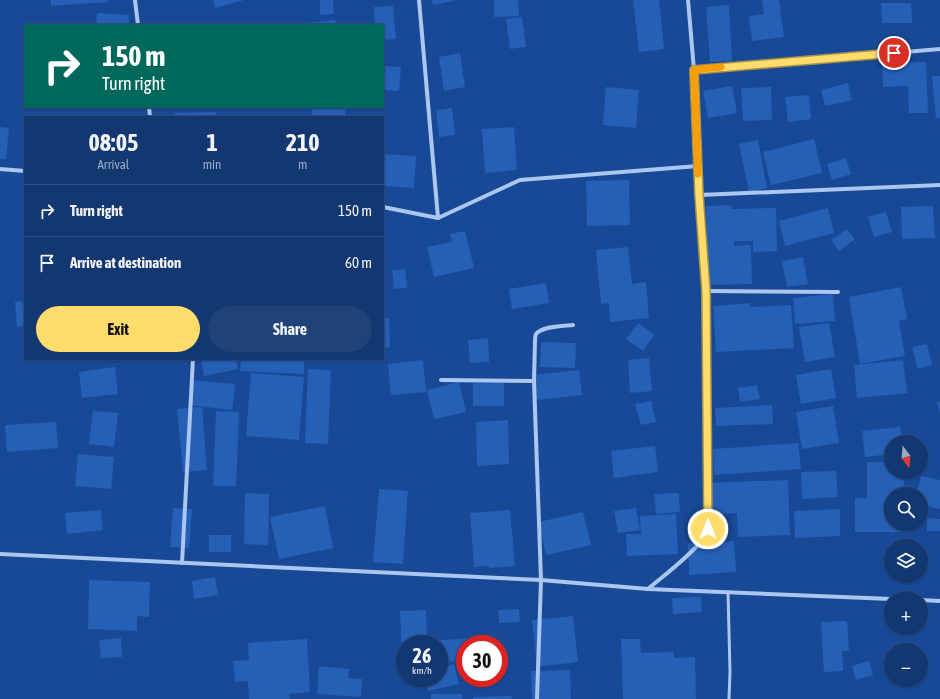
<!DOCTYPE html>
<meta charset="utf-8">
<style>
:root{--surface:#123771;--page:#1f4279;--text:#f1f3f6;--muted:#9cacc3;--line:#315184;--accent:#ffdc6b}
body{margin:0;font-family:"Asap Condensed",sans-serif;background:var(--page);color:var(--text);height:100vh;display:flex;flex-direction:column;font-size:15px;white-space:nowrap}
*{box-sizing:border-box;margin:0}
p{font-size:13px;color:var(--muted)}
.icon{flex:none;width:22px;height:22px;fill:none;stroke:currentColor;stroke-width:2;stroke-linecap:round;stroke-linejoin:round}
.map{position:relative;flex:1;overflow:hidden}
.panel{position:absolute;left:24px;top:116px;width:360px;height:244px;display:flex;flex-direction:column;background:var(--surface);border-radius:0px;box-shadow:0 1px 3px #0004,0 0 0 1px var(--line)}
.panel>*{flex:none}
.hud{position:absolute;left:24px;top:24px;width:360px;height:84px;border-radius:0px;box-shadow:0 1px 3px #0004,0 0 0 1px var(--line);background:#00695c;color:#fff;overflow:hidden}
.needle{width:26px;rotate:164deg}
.controls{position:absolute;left:884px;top:435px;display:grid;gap:8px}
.controls a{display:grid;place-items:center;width:44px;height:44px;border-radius:50%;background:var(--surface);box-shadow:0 1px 3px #0004,0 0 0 1px var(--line);font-size:20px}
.speed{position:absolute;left:396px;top:635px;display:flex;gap:8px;font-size:20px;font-weight:700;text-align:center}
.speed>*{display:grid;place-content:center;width:52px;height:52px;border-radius:50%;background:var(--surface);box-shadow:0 1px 3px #0004,0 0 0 1px var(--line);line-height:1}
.speed small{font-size:10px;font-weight:400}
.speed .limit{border:6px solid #d22;background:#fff;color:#111}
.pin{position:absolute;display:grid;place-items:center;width:34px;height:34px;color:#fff;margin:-17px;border:2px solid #fff;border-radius:50%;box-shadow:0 1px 4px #0007}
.me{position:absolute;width:44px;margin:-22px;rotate:1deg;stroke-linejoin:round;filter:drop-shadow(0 0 3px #0008)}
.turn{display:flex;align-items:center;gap:14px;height:84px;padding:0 12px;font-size:18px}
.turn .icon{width:52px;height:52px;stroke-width:2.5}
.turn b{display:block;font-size:28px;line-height:34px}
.eta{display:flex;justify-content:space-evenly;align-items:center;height:68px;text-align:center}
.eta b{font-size:24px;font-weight:700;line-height:28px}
.primary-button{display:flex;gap:8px;margin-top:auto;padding:8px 12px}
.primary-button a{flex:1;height:46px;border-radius:24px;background:var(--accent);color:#111;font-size:16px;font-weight:700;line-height:46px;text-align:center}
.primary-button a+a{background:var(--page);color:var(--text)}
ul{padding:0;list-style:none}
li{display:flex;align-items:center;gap:12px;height:52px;padding:0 12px;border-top:1px solid var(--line)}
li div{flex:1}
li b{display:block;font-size:15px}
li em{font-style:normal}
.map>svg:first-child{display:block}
.building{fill:#265fb6}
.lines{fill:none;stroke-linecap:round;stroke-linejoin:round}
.lane{stroke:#abc7f1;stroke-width:3}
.street{stroke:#abc7f1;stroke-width:4}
.route-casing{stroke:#a68f46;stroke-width:10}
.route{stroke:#ffdc6b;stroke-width:7}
.slow{stroke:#f59e0b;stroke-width:7}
</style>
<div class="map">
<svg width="940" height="699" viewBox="0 0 940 699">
<rect width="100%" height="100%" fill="#184997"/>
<g class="building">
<polygon points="51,0 107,0 108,2 51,6"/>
<polygon points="213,0 244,0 215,8"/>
<polygon points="320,0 333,0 334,14 320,15"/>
<polygon points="432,0 454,0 454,1 433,5"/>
<polygon points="494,0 518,0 519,16 494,17"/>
<polygon points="633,0 659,0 664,49 639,52"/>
<polygon points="762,0 779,0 784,37 752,41 749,16 764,14"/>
<polygon points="881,3 911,3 912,23 882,23"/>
<polygon points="729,5 732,61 710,62 706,7"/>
<polygon points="393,6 396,39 383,40 383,25 375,25 374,7"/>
<polygon points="97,13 129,15 129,25 96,25"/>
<polygon points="522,17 526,47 510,49 506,19"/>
<polygon points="335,20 336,25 305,25 305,23"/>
<polygon points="460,53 465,87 444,91 439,57"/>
<polygon points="926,62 928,113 909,113 908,86 883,87 882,63"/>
<polygon points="383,66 401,67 399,91 383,90"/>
<polygon points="932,76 940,76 940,118 936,119"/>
<polygon points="848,83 852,100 825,106 821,90"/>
<polygon points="732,86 737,113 708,118 703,91"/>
<polygon points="606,87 639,90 636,128 603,125"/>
<polygon points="771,87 772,120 743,121 741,88"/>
<polygon points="809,95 811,119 788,122 785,97"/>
<rect x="312" y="107" width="33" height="10"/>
<polygon points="452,108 455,135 439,137 436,110"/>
<polygon points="216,112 216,117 175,117 175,113"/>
<polygon points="0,127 9,128 6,159 0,159"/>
<polygon points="514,127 517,170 485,173 482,129"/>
<polygon points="814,139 822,173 771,185 763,152"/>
<polygon points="758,140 767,188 749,192 739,144"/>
<polygon points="383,154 416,156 414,188 383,186"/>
<polygon points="846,158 851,174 832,180 827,164"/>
<polygon points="629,180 630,225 587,226 586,181"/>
<polygon points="732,205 731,209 776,208 777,251 753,252 753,241 734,241 734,246 751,245 752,284 708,285 706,206"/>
<polygon points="933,206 935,238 902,239 901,207"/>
<polygon points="828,208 834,233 785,246 779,221"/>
<polygon points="886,212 892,232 874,237 868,217"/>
<polygon points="847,229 855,239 839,251 831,240"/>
<polygon points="465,231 474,268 434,277 427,247 452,242 450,234"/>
<polygon points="628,247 632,284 646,282 649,318 610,322 609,303 601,304 596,250"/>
<polygon points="803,257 808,284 787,287 782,261"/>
<polygon points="405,269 407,288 394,289 392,270"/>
<polygon points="546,283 549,303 512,309 509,289"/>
<polygon points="901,287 907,319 899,321 905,356 860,364 849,297"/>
<polygon points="833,294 835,321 795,324 793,298"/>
<polygon points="25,301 25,326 17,327 15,302"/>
<polygon points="750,303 750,307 791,305 794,348 716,352 713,306"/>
<polygon points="383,318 389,318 390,347 383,348"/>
<polygon points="638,323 654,335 643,351 626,339"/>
<polygon points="829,323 835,357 805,362 799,327"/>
<polygon points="488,338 489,362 470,363 468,340"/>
<polygon points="541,342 576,343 575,368 540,367"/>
<polygon points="927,344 932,365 918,369 912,347"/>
<polygon points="649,358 652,391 630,393 628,360"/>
<polygon points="201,359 236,359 238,369 204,376"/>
<polygon points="241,359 304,359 304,374 240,371"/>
<polygon points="423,360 426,392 391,395 388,364"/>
<polygon points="903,360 907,393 857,398 854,365"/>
<polygon points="115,367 118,394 82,398 79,372"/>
<polygon points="308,369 331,370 328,444 305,443"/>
<polygon points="831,369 836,398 801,404 796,375"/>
<polygon points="579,370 582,395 536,400 533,375"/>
<polygon points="251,373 304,377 299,440 246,436"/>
<polygon points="192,380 235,384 232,410 189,405"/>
<polygon points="459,382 466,412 434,419 427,390"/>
<polygon points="504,382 504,406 473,406 473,383"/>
<polygon points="757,385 760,399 740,402 738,388"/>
<polygon points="651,401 656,422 641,425 635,404"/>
<polygon points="940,402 940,412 937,403"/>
<polygon points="772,405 773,424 716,426 715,408"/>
<polygon points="833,406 839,443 802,449 796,412"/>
<polygon points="202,407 207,470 183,472 177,409"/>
<polygon points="93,411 118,413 114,447 89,444"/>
<polygon points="216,411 239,412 236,486 213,486"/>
<polygon points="508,420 509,464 477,466 476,422"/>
<polygon points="56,422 58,448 7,452 5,425"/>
<polygon points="900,427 902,442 891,442 891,454 865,457 862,431"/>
<polygon points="798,443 801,469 714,475 713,449"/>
<polygon points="655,446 658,472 614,478 611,451"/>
<polygon points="78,454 114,457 111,489 75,486"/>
<polygon points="867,462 891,462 891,472 905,472 903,494 891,494 891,524 903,524 903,532 855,532 855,498 867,498"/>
<polygon points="836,471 838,497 802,499 801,472"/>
<polygon points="921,476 940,480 940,509 921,505 923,496 917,494"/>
<polygon points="788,480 790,535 738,537 737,513 706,514 705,483"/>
<polygon points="379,489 408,491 403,564 373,562"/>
<polygon points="245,493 269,494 268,545 244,544"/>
<polygon points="679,493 680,512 656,514 654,494"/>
<polygon points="325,506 333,548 279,559 270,517"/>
<polygon points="173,508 192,509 189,548 170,547"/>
<polygon points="636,508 640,530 618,533 614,511"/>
<polygon points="840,509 840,536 795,538 794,511"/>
<polygon points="101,510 103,530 67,534 65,513"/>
<polygon points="510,510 515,566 489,568 489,566 474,567 470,513"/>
<polygon points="583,512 591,545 546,555 539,522"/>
<polygon points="676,514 678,554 627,556 626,534 641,534 640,516"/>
<polygon points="927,518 940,519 940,531 927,531"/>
<rect x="209" y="535" width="22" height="17"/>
<polygon points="734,541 736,572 689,575 688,544"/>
<polygon points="215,577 218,595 194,599 192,581"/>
<polygon points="89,580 150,582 149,617 137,616 137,631 88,629"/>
<polygon points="701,597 702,612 673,614 672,598"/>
<polygon points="519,609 520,622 499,623 498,610"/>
<polygon points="426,610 427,641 473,638 474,644 465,644 465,661 439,662 439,644 405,644 405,664 402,664 400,611"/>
<polygon points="573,616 578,662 537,667 532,620"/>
<polygon points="847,621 849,651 842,651 843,671 824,672 821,622"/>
<polygon points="121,638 122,657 101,658 99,640"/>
<polygon points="307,639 310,692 289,694 290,699 249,699 248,681 235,682 233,661 249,660 248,643"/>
<polygon points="621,639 640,639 641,653 674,652 674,658 695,657 696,699 623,699"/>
<polygon points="869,661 873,675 856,680 852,666"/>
<polygon points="454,664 459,684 428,691 425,678 439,678 439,668"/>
<polygon points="319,666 349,669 348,678 362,679 361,697 317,694"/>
<polygon points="570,670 571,699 532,699 531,671"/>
<rect x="431" y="694" width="31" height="5"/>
<polygon points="511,696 512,699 473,699 473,697"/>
</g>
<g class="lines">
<polyline class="lane" points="728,592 730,672 729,699"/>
<g class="street">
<polyline points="135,0 138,25"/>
<polyline points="419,0 438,218"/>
<polyline points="694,70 940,49"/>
<polyline points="149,107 150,117"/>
<polyline points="0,169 25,171"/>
<polyline points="699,195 940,185"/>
<polyline points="383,207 438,218 520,180 698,166"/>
<polyline points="706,291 838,292"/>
<polyline points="441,380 534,381"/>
<polyline points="0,554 541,580 648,589 891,599"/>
<polyline points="182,563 193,359"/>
<path d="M 648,589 C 662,577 699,549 706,534 C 708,530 709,526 709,522 L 706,291 L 699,195 L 694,70 L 688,0"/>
<polyline points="921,600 940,601"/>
<path d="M 537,699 L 541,580 L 534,381 L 535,341 C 535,339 535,336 536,334 C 542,326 564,326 573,325"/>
</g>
</g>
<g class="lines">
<g class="route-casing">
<polyline id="route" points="708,529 706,291 699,195 694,70 894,53"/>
</g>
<use href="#route" class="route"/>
<polyline class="slow" points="698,174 694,70 721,67"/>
</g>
</svg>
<div class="controls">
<a><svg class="needle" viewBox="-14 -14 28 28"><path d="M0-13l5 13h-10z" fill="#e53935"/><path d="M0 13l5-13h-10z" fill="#9cacc3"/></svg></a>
<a><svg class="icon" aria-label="search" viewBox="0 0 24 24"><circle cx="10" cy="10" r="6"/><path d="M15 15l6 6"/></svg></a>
<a><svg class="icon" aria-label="layers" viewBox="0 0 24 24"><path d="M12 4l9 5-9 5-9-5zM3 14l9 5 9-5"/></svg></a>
<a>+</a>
<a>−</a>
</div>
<div class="speed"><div>26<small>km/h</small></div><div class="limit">30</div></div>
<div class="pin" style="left:894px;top:53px;background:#d93025"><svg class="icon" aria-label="arrive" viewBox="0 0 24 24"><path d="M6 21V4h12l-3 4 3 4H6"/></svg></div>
<svg class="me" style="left:708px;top:529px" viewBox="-20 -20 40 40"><circle r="17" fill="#ffdc6b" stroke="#fff" stroke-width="3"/><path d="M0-11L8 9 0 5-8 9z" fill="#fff"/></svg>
<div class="hud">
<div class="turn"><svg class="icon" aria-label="right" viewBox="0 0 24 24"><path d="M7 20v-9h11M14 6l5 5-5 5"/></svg><div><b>150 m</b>Turn right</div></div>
</div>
<section class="panel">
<div class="eta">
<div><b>08:05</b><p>Arrival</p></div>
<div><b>1</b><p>min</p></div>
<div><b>210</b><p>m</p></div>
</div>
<ul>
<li><svg class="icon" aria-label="right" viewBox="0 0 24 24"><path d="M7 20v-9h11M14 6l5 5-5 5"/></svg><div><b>Turn right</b></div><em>150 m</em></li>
<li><svg class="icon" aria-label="arrive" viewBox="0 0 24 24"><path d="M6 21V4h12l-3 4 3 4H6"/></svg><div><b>Arrive at destination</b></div><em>60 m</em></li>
</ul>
<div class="primary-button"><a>Exit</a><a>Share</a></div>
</section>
</div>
